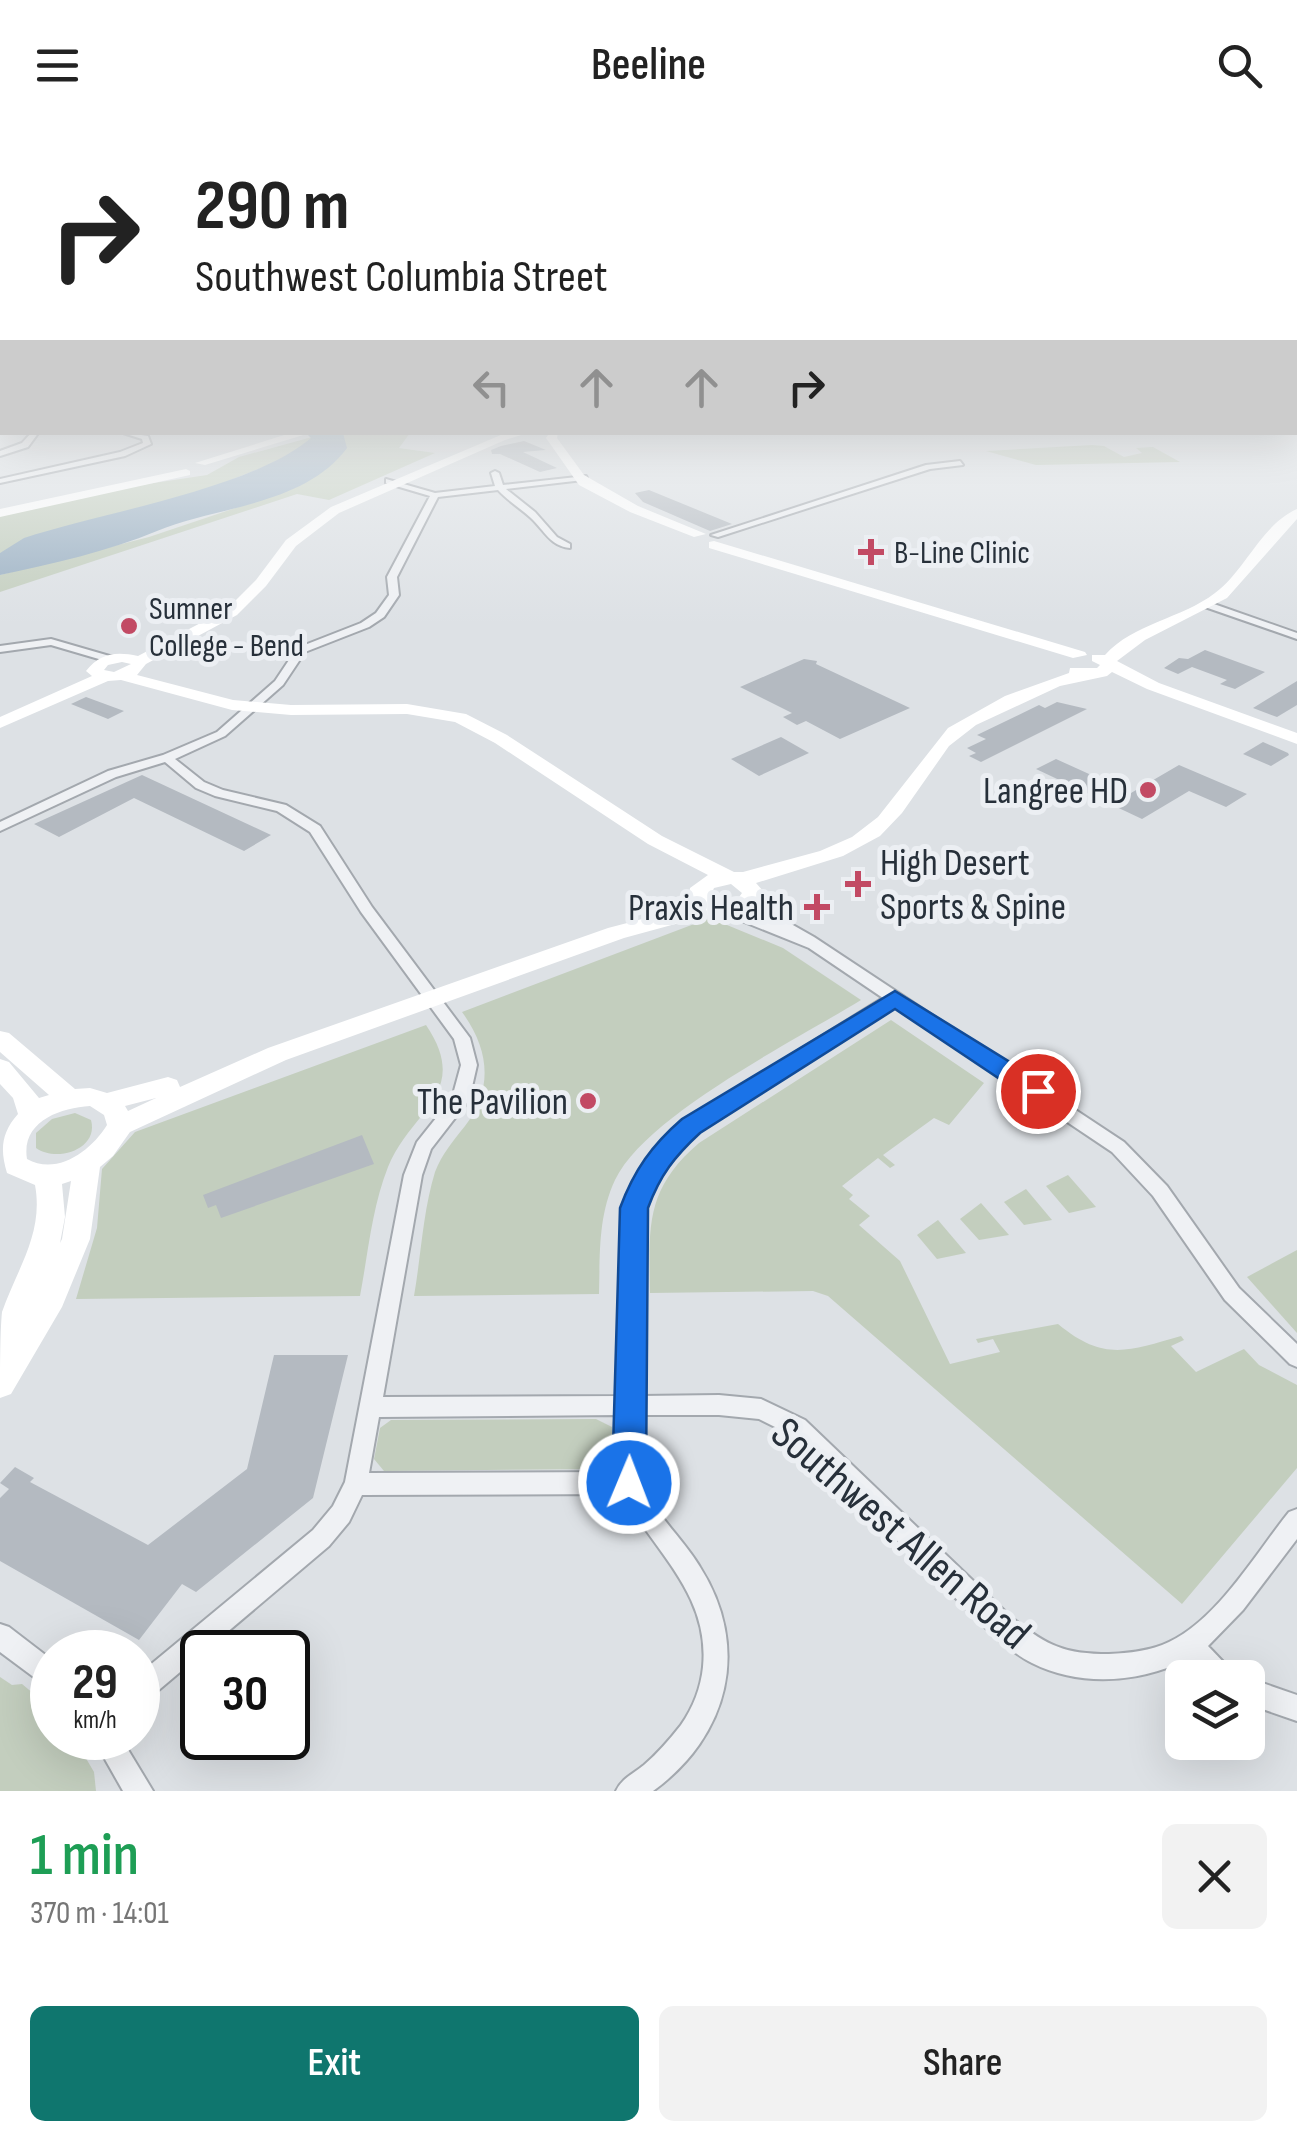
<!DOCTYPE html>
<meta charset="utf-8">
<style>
:root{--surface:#fff;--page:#f2f2f2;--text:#222;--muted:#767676;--accent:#0f766e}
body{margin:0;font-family:"Sofia Sans Condensed",sans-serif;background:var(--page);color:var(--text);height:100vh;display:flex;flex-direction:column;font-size:38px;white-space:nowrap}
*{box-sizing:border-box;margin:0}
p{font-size:32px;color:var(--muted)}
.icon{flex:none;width:55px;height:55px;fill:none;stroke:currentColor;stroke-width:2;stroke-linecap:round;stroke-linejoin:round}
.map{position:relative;height:1661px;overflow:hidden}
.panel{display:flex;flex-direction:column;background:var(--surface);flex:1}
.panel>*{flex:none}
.hud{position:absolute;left:0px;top:0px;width:1298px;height:305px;box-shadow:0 10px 40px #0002;background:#fff;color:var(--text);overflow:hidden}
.tools{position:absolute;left:1165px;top:1530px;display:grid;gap:20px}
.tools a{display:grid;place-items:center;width:100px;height:100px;border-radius:15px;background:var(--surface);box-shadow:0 10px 40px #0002;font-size:50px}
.speed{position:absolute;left:30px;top:1500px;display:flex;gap:20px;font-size:50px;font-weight:700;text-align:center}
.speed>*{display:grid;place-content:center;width:130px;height:130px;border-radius:50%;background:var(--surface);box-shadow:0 10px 40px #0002;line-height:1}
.speed small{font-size:25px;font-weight:400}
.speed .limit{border:5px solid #111;border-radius:15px;background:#fff;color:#111}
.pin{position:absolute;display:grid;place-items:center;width:85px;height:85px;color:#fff;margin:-42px;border:5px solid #fff;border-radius:50%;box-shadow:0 2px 10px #0007}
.me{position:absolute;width:110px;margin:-55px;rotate:1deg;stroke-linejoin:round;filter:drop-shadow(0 0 8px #0008)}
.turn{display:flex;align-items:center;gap:35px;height:210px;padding:0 30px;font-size:45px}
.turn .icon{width:130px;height:130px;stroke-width:2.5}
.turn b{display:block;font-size:70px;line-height:85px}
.lanes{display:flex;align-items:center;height:95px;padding:0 30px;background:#0003;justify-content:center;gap:50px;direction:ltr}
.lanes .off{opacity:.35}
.round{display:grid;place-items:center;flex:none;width:105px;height:105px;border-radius:15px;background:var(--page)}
.headline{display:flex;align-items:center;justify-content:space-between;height:170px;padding:0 30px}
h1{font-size:60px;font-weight:600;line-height:75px;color:#1e9e55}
.action{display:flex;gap:20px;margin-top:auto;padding:20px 30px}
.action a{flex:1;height:115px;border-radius:15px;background:var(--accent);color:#fff;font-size:40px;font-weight:600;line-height:115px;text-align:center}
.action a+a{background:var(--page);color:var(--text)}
header{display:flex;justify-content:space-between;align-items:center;height:130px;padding:0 30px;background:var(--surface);font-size:45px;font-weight:600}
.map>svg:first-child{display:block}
.green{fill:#c3cebe}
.water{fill:#9ab0c3}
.building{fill:#b4bac1}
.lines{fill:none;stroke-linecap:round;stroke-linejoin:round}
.street-casing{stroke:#a3a8ae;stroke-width:4}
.street{fill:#eff1f4;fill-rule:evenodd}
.secondary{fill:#fff;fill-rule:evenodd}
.route{fill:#1a73e8;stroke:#114b97;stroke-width:2.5}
.poi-dot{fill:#c24a64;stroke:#eceff3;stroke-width:4}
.labels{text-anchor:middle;stroke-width:10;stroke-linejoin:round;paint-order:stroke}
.far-poi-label{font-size:32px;fill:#27303a;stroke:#eceff3;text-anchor:start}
.poi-label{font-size:38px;fill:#27303a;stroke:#eceff3;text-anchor:end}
.near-street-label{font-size:45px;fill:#27303a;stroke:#eceff3}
</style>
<header><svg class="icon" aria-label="menu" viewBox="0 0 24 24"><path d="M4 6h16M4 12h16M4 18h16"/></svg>Beeline<svg class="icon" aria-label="search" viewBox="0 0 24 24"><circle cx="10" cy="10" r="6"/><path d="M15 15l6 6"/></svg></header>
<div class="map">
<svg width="1297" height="1661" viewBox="0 0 1297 1661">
<rect width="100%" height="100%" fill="#dde1e5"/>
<g class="green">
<polygon points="337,303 410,303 399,318 435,323 329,370 297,364 0,462 0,445 149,407 271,366 307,349"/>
<polygon points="312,307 312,318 190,366 0,423 0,384 114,359 207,345 239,327"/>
<polygon points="1092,315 1104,316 1124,327 1142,323 1136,318 1153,317 1180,332 1036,335 986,321"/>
<path d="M 710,788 L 783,818 L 861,870 C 796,910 646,985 615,1050 C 598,1086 600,1125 599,1164 L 414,1166 C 421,1126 423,1081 435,1042 C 442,1024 453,1011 465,996 C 494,958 489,919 462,882 Z"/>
<path d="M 891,890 L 984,953 L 949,995 L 934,988 L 883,1025 L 895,1035 L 890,1038 L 878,1028 L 842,1056 L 853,1065 L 849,1069 L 870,1086 L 859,1095 L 900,1131 L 950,1234 L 1000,1222 L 993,1209 L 978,1213 L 976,1209 L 1058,1194 C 1104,1232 1128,1221 1181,1206 L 1184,1210 L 1171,1216 L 1196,1242 L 1244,1219 L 1259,1235 L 1297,1255 L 1297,1338 L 1182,1474 L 828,1166 L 813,1161 L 650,1163 C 649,1097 645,1059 699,1013 Z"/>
<path d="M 426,895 C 472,963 411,980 388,1037 C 372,1077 368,1124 360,1166 L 76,1169 L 97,1098 L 102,1039 L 135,1002 Z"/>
<path d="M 75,983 L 91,990 C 99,1019 57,1033 36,1018 L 36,1003 L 52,989 Z"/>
<polygon points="1068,1045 1096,1077 1069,1083 1046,1056"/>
<polygon points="1026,1059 1052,1090 1024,1095 1004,1072"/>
<polygon points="981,1073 1009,1105 979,1110 960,1089"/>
<polygon points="938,1090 966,1123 937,1129 917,1105"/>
<polygon points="1297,1120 1297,1203 1247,1147"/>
<polygon points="596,1289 612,1297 613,1327 601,1339 384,1341 374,1329 380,1298 391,1290"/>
<polygon points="0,1547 12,1555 22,1554 40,1569 52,1572 52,1608 74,1608 94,1642 96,1661 0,1661"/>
</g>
<path class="water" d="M 306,303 L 343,303 L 347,318 C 305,375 218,376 157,401 C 109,421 52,434 0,445 L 0,423 L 24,408 C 103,382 251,359 311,308 Z"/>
<g class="building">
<polygon points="524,311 546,320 523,322 557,338 540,342 500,324 492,324 491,320 501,316"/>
<polygon points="649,360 732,394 710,401 643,372 635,363"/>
<polygon points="1205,520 1265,542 1235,559 1220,554 1227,550 1192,537 1178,544 1164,538 1179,528 1188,529"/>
<polygon points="804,529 817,531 816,534 910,578 840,609 806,591 797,595 783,587 792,583 740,557"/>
<polygon points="1297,551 1297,575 1277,587 1253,578"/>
<polygon points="86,567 124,581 108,589 71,574"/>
<polygon points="1057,572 1087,579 981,632 969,626 976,623 967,618 986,609 977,605 1039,575 1045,578"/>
<polygon points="781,607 809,623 759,646 731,629"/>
<polygon points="1263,612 1288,623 1289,625 1271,636 1243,624"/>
<polygon points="1056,629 1131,663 1179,635 1247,664 1226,677 1189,661 1142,689 1036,639"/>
<polygon points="142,645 271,705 244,721 134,668 59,707 34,694"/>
<polygon points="362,1005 374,1034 221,1088 216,1075 208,1078 203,1065"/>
<polygon points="274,1225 348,1225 313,1368 196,1462 182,1454 139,1510 0,1431 0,1368 9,1359 0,1353 15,1337 34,1348 30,1352 148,1415 247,1339"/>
</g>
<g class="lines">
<g class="street-casing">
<g id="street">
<polygon points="0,262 2,262 2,265 0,266"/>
<rect x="0" y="278" width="2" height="4"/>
<polygon points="32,302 39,302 28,317 0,326 0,321 22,313"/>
<polygon points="120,302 148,306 151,314 125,326 0,353 0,349 120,322 143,313 142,309"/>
<polygon points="960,331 963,335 930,339 718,407 711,405 926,335"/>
<path d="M 495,341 L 499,343 L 503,355 L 586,346 L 587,348 L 583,350 L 506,359 L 535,382 L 557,407 L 570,414 L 570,418 C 550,416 545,401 531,388 C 520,378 508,371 498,360 L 438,367 L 397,447 L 399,465 L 384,487 L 369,497 L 305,522 L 283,555 L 225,606 L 175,629 L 204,652 L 223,660 L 286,675 L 320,696 L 372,777 L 470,908 L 477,935 L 469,970 L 431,1019 L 422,1045 L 383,1267 L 620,1266 L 625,1078 L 651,1028 L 685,991 L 883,868 L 809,818 L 722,783 L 720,780 L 727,776 L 764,790 L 744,771 L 746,768 L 756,768 L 770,782 L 814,807 L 1124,1012 L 1167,1056 L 1239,1158 L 1297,1214 L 1297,1237 L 1290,1234 L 1225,1170 L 1153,1066 L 1112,1022 L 894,876 L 697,1001 L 663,1038 L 643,1078 L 641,1266 L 719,1265 L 761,1269 L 805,1290 L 1011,1487 C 1046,1515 1063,1524 1109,1524 C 1129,1523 1151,1521 1169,1512 C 1218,1489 1256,1423 1289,1382 L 1297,1379 L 1297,1409 L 1243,1480 L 1208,1516 L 1230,1539 L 1234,1548 L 1203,1548 L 1186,1530 C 1138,1553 1080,1557 1032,1533 C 1017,1526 1006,1515 993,1505 L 789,1304 L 759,1289 L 719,1285 L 641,1285 C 641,1303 636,1339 642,1354 C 654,1383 684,1410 700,1437 C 751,1517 729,1606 653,1661 L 616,1661 C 622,1648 633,1644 644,1635 C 658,1623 670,1609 681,1595 C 693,1578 701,1557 703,1537 C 710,1464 654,1422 623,1364 L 362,1365 L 349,1392 L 329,1416 L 147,1570 L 138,1574 L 138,1545 L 313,1400 L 333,1376 L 345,1352 L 404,1045 L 417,1012 L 452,968 L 461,935 L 454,909 L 361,782 L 310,702 L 277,681 L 215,666 L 196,658 L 165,632 L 116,647 L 0,701 L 0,692 L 108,641 L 163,625 L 217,602 L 275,551 L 297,518 L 361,493 L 376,483 L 389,465 L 387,447 L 430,366 L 386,353 L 386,349 L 435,363 L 495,356 L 491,343 ZM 619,1285 L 618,1342 L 369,1343 L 379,1287 Z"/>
<polygon points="1205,473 1211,473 1297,503 1297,509 1205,477"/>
<polygon points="51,509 113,527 114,529 109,532 51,515 0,522 0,516"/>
<polygon points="0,1494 9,1497 52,1530 52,1558 43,1554 0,1522"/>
<polygon points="1248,1548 1297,1565 1297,1591 1248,1574"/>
<polygon points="93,1608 121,1608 153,1661 123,1661"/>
</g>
</g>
<use href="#street" class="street"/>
<g class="secondary">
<polygon points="294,302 313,302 205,335 195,333"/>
<path d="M 508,302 L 531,302 L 505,310 L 339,383 L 296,416 L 266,456 L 237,485 L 146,534 L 137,545 L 233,570 L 291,575 L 407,574 L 466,584 L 507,605 L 662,706 L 734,742 L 743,742 L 820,721 L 852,707 L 878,687 L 948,598 L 1005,566 L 1069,543 L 1070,538 L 1097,538 L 1100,535 L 1092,531 L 1092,525 L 1105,525 C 1134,493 1181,489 1215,463 C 1246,440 1261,395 1297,379 L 1297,389 L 1227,468 L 1145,510 L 1117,531 L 1159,553 L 1297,603 L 1297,614 L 1147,559 L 1112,542 L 1107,546 L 1060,556 L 976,595 L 949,616 L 902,683 L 880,706 L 843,726 L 756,753 L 763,761 L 753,781 L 712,784 L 624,808 L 286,930 L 130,1002 L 113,1026 L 100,1037 L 90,1109 L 62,1177 L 11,1264 L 0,1268 C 0,1246 0,1201 2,1182 C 17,1139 44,1103 35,1055 L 7,1043 C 0,1020 1,1003 18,984 L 13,968 L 0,954 L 0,929 L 9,932 L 39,968 L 49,965 L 0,922 L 0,901 L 9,903 L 75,959 L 90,958 L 107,963 L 168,947 L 177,950 L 180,957 L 268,918 L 608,798 L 696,775 L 689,768 L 690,758 L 708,745 L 648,714 L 495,613 L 455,592 L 407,584 L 291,585 L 232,580 L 121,550 L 108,551 L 0,598 L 0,587 L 92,546 L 86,541 C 100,523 116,521 138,526 L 227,479 L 256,450 L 286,410 L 331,377 ZM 122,532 L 131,534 L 114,542 L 104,540 L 108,535 ZM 731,754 L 742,763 L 737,770 L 723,772 L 711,765 L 714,758 ZM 156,968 L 128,981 L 125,976 ZM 90,976 L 104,985 L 107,995 C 91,1021 57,1046 27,1029 C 21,992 59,978 90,976 ZM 71,1051 L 62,1109 L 60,1113 L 65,1087 L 62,1054 Z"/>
<polygon points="550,302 558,302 557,308 584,345 638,376 706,404 694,407 630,382 579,355 546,308"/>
<polygon points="186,339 190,341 190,345 0,387 0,379"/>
<polygon points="714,411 1085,522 1087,525 1073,528 709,418 709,412"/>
</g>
</g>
<linearGradient id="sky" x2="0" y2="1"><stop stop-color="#89b2d9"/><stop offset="0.53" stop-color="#f0f2f3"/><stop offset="1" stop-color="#f0f2f3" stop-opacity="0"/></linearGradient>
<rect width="1297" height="495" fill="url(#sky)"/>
<path class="route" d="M 895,861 L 1047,955 L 1050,961 L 1047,968 L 1028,968 L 895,879 L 700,1003 C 675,1026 660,1045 648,1078 L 646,1353 L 641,1364 L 629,1369 L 617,1364 L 612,1353 L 620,1078 C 634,1040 652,1015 682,989 Z"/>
<g class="poi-dot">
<path d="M866 407h10v10h10v10h-10v10h-10v-10h-10v-10h10z"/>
<circle cx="129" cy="496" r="10"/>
<circle cx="1148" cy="660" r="10"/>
<path d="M853 739h10v10h10v10h-10v10h-10v-10h-10v-10h10z"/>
<path d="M812 762h10v10h10v10h-10v10h-10v-10h-10v-10h10z"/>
<circle cx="588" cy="971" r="10"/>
</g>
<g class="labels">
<g class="far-poi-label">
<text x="894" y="433">B-Line Clinic</text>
<text x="149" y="489">Sumner<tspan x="149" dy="37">College - Bend</tspan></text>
</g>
<g class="poi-label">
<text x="1128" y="673">Langree HD</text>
<text x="880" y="745" text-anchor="start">High Desert<tspan x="880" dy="44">Sports &amp; Spine</tspan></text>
<text x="794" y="790">Praxis Health</text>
<text x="568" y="984">The Pavilion</text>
</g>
<g class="near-street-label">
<text transform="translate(902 1402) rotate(41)" y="16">Southwest Allen Road</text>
</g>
</g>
</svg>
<div class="tools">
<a><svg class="icon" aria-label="layers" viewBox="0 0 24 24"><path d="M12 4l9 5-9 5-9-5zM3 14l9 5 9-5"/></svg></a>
</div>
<div class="speed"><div>29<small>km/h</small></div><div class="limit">30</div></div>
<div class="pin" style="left:1038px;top:961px;background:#d93025"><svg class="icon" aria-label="arrive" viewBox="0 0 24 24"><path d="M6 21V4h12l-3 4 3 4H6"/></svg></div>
<svg class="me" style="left:629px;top:1353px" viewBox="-20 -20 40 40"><circle r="17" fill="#1a73e8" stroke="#fff" stroke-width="3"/><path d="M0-11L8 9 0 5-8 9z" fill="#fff"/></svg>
<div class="hud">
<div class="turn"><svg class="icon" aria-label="right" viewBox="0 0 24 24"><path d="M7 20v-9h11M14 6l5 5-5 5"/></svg><div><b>290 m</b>Southwest Columbia Street</div></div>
<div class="lanes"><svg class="icon off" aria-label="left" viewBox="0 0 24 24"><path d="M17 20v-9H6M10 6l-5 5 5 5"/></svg><svg class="icon off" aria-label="ahead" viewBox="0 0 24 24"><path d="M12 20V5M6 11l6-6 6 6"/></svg><svg class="icon off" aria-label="ahead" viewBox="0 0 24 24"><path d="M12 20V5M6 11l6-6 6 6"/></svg><svg class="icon" aria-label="right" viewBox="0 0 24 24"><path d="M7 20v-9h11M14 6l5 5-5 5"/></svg></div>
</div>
</div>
<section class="panel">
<div class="headline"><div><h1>1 min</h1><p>370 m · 14:01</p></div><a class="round"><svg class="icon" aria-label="close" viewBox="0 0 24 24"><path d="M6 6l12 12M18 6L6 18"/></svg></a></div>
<div class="action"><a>Exit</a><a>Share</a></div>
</section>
